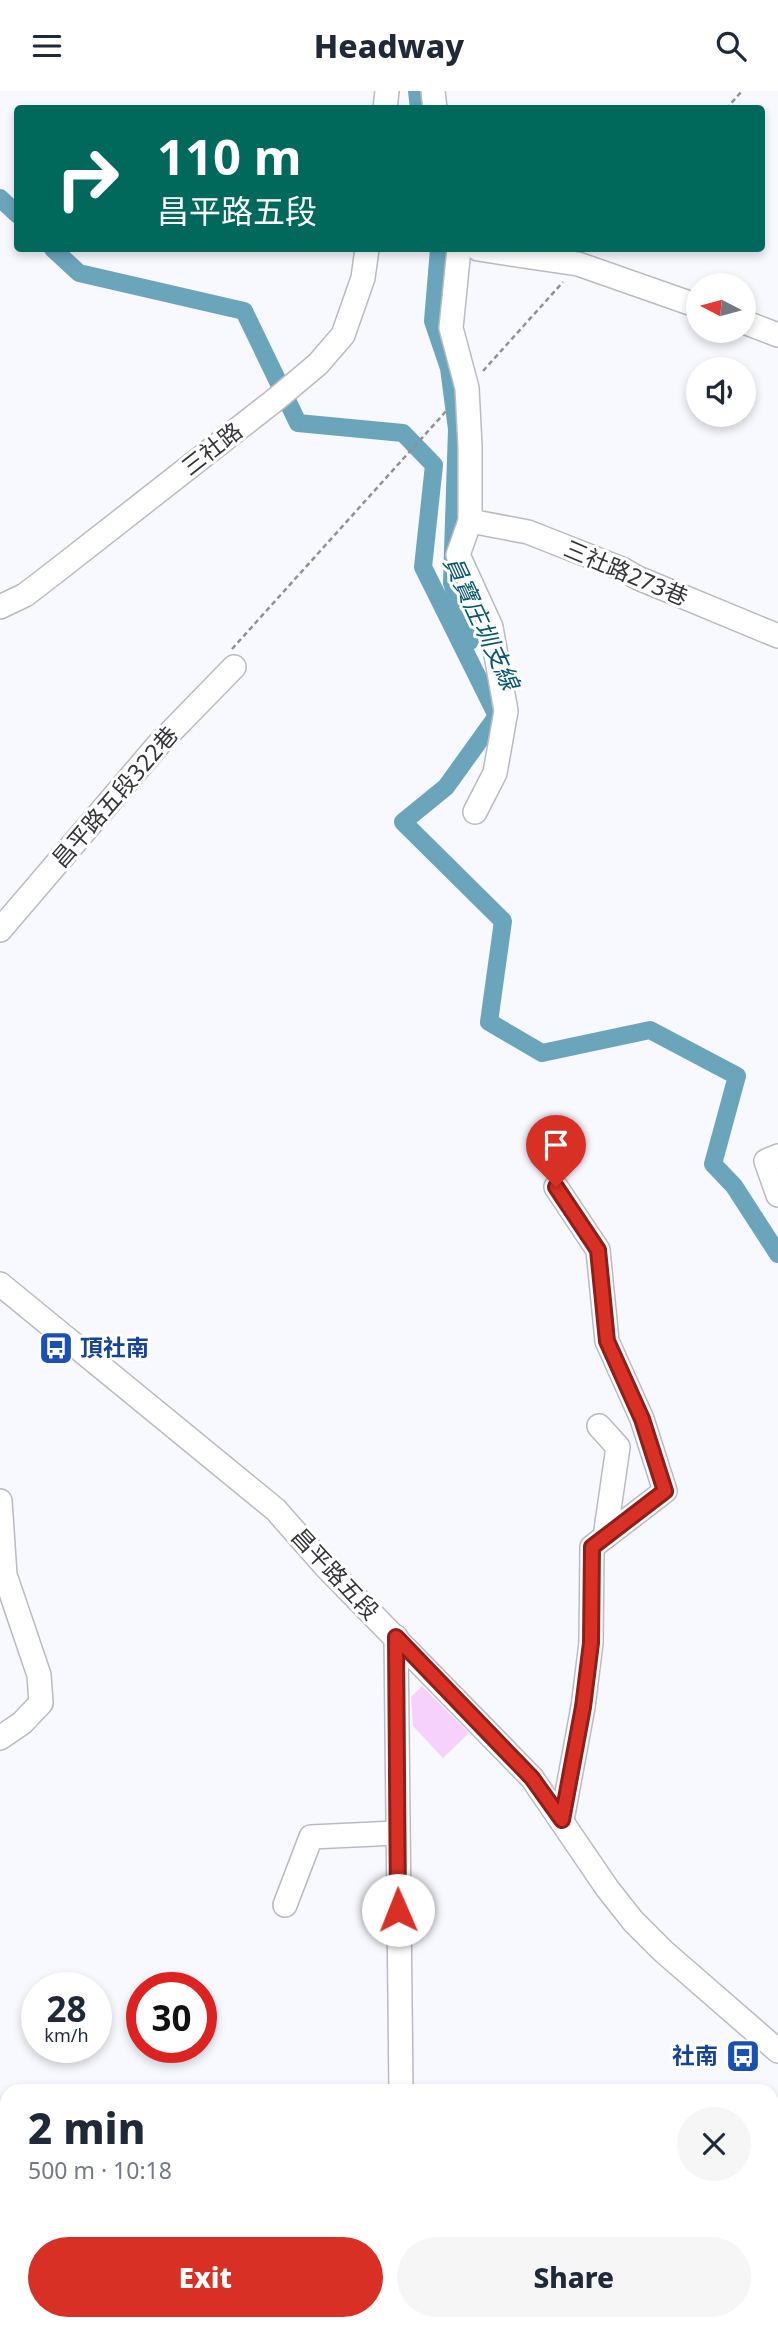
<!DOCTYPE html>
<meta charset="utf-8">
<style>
:root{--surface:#fff;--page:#f6f6f7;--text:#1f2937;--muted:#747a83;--accent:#d93025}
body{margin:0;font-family:"Noto Sans","Noto Sans TC",sans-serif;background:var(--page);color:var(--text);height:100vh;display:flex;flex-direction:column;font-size:26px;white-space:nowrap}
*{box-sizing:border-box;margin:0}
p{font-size:23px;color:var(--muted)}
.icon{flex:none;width:38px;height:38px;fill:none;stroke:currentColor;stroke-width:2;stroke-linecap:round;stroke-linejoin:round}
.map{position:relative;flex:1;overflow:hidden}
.side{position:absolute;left:0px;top:1993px;width:779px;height:247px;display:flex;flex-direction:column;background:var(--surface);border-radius:21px 21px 0 0;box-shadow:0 4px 10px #0003}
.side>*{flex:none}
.top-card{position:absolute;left:14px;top:14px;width:751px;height:147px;border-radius:7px;box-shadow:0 4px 10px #0003;background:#00695c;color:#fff;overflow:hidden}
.needle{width:46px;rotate:276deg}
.controls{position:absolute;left:686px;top:182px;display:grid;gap:14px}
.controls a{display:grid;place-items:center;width:70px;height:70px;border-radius:50%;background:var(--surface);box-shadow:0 4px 10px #0003;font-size:35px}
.speed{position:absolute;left:21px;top:1881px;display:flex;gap:14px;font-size:35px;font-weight:700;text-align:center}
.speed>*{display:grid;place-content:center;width:91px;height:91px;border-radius:50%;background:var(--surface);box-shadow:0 4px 10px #0003;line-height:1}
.speed small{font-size:18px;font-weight:400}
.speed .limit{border:10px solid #d22;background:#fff;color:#111}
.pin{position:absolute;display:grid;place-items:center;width:60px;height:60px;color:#fff;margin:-72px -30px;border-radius:50% 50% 50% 0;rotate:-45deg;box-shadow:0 0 7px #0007}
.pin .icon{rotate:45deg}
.me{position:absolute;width:77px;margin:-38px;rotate:359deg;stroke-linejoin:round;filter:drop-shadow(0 0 5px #0008)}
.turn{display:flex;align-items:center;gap:24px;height:147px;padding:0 28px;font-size:32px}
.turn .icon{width:91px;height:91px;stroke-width:2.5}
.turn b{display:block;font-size:49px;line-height:60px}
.round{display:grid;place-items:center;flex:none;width:74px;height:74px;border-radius:37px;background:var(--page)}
.summary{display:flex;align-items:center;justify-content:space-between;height:119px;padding:0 28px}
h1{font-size:42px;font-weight:800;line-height:52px}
.action{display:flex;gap:14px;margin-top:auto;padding:14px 28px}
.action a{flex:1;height:80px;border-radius:42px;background:var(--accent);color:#fff;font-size:28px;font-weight:800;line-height:80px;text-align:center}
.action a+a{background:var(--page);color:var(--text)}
header{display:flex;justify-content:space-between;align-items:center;height:91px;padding:0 28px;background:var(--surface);font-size:32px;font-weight:800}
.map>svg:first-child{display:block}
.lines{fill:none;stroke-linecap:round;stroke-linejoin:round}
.canal{stroke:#6ba5bb;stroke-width:18}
.building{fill:#f5d1fb}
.minor-casing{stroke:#b9bac4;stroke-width:26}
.path{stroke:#909095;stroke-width:2.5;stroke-dasharray:5 3.5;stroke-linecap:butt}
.minor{stroke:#fff;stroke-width:23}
.route-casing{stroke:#8d1f18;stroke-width:18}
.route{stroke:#d93025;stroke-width:12}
.labels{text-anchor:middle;stroke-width:6;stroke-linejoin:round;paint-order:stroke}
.street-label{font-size:23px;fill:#353539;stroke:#fff}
.transit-label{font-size:23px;font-weight:bold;fill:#164399;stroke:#fff;text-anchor:start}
.water-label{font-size:24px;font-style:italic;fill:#075870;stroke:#fff}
</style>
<header><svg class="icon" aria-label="menu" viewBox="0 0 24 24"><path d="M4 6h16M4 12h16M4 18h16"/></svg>Headway<svg class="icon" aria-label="search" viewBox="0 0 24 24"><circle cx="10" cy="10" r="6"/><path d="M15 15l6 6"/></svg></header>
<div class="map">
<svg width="778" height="2239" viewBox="0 0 778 2239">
<rect width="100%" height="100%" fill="#f8f8ff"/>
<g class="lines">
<g class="canal">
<polyline points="417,0 419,18"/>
<polyline points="0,107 18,124"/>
<polyline points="53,158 79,182 244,220 298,332 403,342 434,374 423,476 497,625 446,696 403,731 503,830 489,931 542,962 650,939 737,985 713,1073 734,1095 778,1163"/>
<polyline points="439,158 433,230 449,277 457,338 452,492 470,550"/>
</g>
</g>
<polygon class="building" points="422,1595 469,1642 443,1667 413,1635 411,1606"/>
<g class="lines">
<g class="minor-casing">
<g id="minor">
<polyline points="433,0 435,18"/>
<polyline points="385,18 387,0"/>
<polyline points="459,158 451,237 467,297 470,355 470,430 458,464 491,536 506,620 495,682 475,721"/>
<polyline points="478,158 578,173 698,215"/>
<polyline points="744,231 778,244"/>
<polyline points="470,430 528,441 622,478 638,487 778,545"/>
<polyline points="0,516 25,504 55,481 275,309 318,273 343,244 363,187 367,158"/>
<polyline points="0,839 158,654 234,576"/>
<polyline points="778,1065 766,1070 778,1104"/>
<polyline points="556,1096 598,1159 607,1250 642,1328 665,1400 592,1456 591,1552 583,1616 562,1729"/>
<polyline points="0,1193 276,1419 326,1476 532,1687 607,1797 633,1830 663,1860 778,1960"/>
<polyline points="599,1335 618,1356 605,1446"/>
<polyline points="0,1410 5,1484 39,1584 41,1612 22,1632 0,1647"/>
<polyline points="396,1546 401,2000"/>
<polyline points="285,1814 311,1746 396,1742"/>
<polyline points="0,2109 2,2138 7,2152"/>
<polyline points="17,2233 17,2239"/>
<polyline points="409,2233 409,2239"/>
</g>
</g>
<g class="path">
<polyline points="726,18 742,0"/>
<polyline points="483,280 563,191"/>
<polyline points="232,558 448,318"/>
</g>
<use href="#minor" class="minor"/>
</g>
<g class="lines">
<g class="route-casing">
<polyline id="route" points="398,1819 396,1546 532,1687 562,1729 583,1616 591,1552 592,1456 665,1400 642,1328 607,1250 598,1159 556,1096"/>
</g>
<use href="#route" class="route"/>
</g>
<defs>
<g id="bus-square" transform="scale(1.75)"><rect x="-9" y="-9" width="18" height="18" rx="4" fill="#1a4fb4" stroke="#fff"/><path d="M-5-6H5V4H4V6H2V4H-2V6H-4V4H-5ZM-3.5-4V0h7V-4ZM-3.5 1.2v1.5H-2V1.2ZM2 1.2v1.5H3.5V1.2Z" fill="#fff"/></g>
</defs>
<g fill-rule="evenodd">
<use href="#bus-square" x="56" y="1257"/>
<use href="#bus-square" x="743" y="1965"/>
</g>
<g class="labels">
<g class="street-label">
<text transform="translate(212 358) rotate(-38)" y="8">三社路</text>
<text transform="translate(626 482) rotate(23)" y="8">三社路273巷</text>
<text transform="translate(115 706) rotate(-49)" y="8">昌平路五段322巷</text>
<text transform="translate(335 1483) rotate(47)" y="8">昌平路五段</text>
</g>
<g class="transit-label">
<text x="80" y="1265">頂社南</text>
<text x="718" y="1973" text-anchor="end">社南</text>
</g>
<g class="water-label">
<text transform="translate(481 532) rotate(65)" y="8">員寶庄圳支線</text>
</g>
</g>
</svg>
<div class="controls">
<a><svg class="needle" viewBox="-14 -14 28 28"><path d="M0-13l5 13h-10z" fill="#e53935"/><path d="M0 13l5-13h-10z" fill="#747a83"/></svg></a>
<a><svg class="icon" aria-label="sound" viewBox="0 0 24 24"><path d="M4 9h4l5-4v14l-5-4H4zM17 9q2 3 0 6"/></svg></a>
</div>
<div class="speed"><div>28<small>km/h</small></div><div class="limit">30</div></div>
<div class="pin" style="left:556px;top:1096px;background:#d93025"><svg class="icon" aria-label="arrive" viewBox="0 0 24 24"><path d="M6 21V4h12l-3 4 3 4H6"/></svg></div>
<svg class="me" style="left:398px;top:1819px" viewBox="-20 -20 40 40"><circle r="19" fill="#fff"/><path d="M0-13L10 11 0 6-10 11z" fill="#d93025"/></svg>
<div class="top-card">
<div class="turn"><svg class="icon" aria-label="right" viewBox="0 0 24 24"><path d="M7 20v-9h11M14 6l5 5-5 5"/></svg><div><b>110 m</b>昌平路五段</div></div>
</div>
<section class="side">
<div class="summary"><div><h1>2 min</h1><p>500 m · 10:18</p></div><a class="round"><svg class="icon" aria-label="close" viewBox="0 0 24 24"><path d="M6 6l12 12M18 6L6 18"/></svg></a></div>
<div class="action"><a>Exit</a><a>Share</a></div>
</section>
</div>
